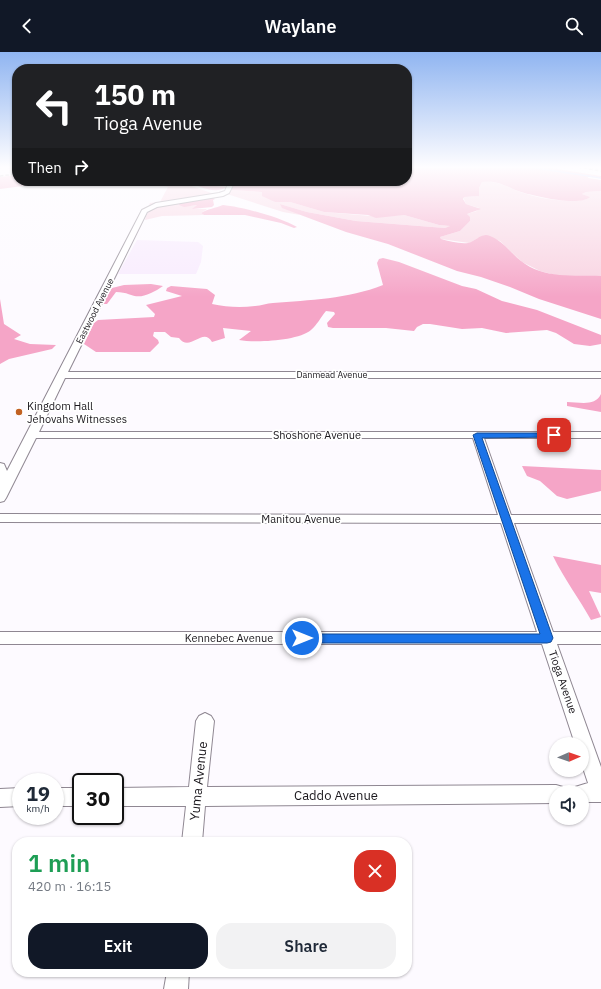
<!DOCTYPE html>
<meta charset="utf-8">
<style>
:root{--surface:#fff;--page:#f2f2f3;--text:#1f2937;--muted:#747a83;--accent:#111827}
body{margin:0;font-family:"IBM Plex Sans",sans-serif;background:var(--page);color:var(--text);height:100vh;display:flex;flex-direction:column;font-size:15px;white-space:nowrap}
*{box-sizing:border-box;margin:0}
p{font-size:13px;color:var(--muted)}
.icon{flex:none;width:22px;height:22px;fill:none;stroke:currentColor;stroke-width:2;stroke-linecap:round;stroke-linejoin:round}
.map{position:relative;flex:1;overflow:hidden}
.drawer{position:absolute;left:12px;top:785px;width:400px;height:140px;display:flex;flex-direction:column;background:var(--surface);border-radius:16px;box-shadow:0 1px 3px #0004}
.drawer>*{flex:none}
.guide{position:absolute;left:12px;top:12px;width:400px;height:122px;border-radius:16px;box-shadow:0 1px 3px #0004;background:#202124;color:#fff;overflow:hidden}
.needle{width:26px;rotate:88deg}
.buttons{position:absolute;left:549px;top:685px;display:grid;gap:8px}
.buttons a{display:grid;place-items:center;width:40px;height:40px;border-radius:50%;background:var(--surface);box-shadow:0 1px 3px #0004;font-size:20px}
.speed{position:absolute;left:12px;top:721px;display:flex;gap:8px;font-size:20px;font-weight:700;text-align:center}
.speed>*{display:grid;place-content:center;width:52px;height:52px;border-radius:50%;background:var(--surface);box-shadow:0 1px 3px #0004;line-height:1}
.speed small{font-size:10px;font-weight:400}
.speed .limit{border:2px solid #111;border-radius:6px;background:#fff;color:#111}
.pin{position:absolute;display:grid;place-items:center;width:34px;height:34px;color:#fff;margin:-17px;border-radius:8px;box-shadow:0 2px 6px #0006}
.me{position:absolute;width:44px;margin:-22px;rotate:90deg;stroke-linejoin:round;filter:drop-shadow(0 0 3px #0008)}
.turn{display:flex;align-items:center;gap:14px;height:84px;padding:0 16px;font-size:18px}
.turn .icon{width:52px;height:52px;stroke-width:2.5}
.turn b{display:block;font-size:28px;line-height:34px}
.then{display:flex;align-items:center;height:38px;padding:0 16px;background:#0003;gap:8px;font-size:15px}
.round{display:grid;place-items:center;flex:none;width:42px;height:42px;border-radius:16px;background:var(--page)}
.overview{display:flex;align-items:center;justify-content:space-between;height:68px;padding:0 16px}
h1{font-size:24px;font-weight:600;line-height:30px;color:#1e9e55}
.cta{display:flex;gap:8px;margin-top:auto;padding:8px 16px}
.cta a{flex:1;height:46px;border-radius:16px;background:var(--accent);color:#fff;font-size:16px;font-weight:600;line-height:46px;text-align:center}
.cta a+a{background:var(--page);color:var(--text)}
header{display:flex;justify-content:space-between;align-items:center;height:52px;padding:0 16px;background:var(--accent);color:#fff;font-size:18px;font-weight:600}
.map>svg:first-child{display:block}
.built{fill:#f8ebfe}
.green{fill:#f8d1e0}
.forest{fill:#f5a5c7}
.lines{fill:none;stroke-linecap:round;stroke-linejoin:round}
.stream{stroke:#acb6fe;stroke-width:1.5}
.minor-casing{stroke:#8f8792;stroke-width:2}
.minor{fill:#fff;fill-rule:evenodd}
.rail{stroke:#959297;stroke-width:1.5;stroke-dasharray:3.5 2;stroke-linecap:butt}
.route{fill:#1a73e8;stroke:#114b97}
.poi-dot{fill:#c26122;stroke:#fff;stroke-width:1.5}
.labels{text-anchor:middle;stroke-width:3.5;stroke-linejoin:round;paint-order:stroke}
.far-street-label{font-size:9px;fill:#1a171c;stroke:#fff}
.poi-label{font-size:11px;fill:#1a171c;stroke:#fff;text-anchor:start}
.street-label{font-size:11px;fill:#1a171c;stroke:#fff}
.near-street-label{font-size:13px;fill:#1a171c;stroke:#fff}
</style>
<header><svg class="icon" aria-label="back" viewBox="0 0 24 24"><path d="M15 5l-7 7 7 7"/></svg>Waylane<svg class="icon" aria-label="search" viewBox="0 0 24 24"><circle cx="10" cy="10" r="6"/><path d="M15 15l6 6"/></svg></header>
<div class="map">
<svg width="601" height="937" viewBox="0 0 601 937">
<rect width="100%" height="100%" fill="#fdfaff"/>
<polygon class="built" points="137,188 198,190 203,194 201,210 196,222 118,222"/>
<g class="green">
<polygon points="158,129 177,129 217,143 149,153 150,151 160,150 168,135 155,132"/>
<path d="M 482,130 C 498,128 507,135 520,140 C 541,147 566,151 587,147 L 589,145 L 582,142 L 586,140 L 601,139 L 601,224 L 559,224 L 540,219 L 522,210 L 500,189 L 484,183 L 469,191 L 441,187 L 440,185 L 460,179 L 470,169 L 467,162 L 477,159 L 479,156 L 466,152 L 463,145 L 479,144 L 479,136 Z"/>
<polygon points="231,138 262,140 275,150 290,150 324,160 371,164 404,163 439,173 451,174 445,176 356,169 307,160 280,152 300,163 283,160 227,142"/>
<path d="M 179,151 L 191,154 L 197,153 L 193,157 L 207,157 L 201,161 L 204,163 L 162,164 L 145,168 C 148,152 166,153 179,151 Z"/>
</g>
<g class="forest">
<path d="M 407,114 L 539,114 L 601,124 L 601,125 L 588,125 L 588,126 L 601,128 L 601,139 L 586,140 L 582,142 L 590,145 C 579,155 534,144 521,140 C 506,135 500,128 482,130 L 479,136 L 479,144 L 464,145 L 463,147 L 466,152 L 481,157 L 467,162 L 470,165 L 470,169 L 460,179 L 440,185 L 441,187 C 449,189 459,192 468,191 C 476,189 482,180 490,184 C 503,189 511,201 521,209 C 543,227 575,223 601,224 L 601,267 L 539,247 L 510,235 L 481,225 L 457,219 L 388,192 L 346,180 L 282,156 L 280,152 L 307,160 L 356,169 L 445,176 L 450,174 L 439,173 L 404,163 L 376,166 L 368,163 L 324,160 L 290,150 L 275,150 L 262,144 L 262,140 L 231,138 L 237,129 L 407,129 Z"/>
<polygon points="17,123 17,129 158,129 155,132 103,130 54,130 0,137 0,125"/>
<path d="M 186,129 L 205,129 L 204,131 L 216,132 L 216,134 L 227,135 C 214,143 199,134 186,129 Z"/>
<polygon points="213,146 215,147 213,148 214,153 212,155 192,157 197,153 184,155 179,153 179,151"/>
<path d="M 223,153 C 243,155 279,165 297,175 L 294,176 L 281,171 L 245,163 L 204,163 L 201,161 C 207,157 216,156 223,153 Z"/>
<path d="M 383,206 L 399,210 L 462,234 L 476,237 L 502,249 L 537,258 L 601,283 L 601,292 L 590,294 L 574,292 L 556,281 L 547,278 L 506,281 L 482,276 L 462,277 L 430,272 L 423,272 L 417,275 L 414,279 L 386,276 L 333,276 L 328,275 L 327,271 L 335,262 L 334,260 L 326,259 C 321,265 317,273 311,278 C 298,289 255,291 239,288 L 251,279 L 223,276 L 225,286 L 212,290 C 203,274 190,301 179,286 L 171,285 L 165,280 L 154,280 L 153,284 L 158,288 L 159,291 L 150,300 L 96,300 L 84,292 L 94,271 L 98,268 L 154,265 L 155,262 L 146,253 L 182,244 L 166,239 L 167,236 L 171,234 L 207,237 L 215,243 L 212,252 C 226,255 240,256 255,254 C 261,254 267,251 273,251 C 309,248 348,247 383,233 L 377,211 L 379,207 Z"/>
<path d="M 151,232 L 163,234 C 159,237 155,239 151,241 C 134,249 132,240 116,240 L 107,252 L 101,252 L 112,236 L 124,233 Z"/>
<polygon points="0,247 4,272 21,283 14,287 30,292 56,293 52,297 9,307 0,312"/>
<path d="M 601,342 L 601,360 L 567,354 L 567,350 C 579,350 595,355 601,342 Z"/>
<polygon points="522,414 601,418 601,439 567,447 557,444 540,429 527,424"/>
<path d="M 553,504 L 601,513 L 601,541 L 589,539 L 601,565 L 591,568 C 579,546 564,527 553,504 Z"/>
</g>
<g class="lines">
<polyline class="stream" points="523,114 601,126"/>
<g class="minor-casing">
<g id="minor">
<polygon points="229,129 235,129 229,141 223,144 157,155 147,160 68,320 601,320 601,326 65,326 39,380 601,380 601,386 484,386 511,463 601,463 601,471 514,471 553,580 601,580 601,592 557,592 601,715 601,750 582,750 582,740 573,740 575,735 588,731 582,713 582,692 575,692 542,592 0,592 0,580 537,580 501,471 0,470 0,462 498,463 473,386 36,386 6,446 4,449 0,450 0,411 4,412 7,419 142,158 156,151 219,141 225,139"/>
<polygon points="205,661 211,664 214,669 207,735 556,733 563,735 565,740 556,740 556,751 205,754 202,790 182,790 186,754 115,754 115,736 189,735 196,669 199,664"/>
<polygon points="21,736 21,754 0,755 0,737"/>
<rect x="55" y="736" width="26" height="18"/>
<polygon points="167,920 189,920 188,937 164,937"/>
</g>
</g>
<use href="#minor" class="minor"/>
<g class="rail">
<polyline points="573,114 601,119"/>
<polyline points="0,124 17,122"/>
</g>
</g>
<linearGradient id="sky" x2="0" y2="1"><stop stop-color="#90b5f1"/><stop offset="0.47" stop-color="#fefdff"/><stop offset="1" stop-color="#fefdff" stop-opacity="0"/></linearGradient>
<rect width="601" height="245" fill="url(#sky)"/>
<polygon class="route" points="477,381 554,381 558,383 554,385 482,386 553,586 551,590 547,591 302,591 299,589 297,586 299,583 302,582 540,582 473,383"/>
<circle class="poi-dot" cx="19" cy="360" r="4"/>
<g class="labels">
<g class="far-street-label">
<text transform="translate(95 259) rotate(-63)" y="3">Eastwood Avenue</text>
<text x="332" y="326">Danmead Avenue</text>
</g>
<g class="poi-label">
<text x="27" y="358">Kingdom Hall<tspan x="27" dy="13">Jehovahs Witnesses</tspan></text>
</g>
<g class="street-label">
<text x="317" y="387">Shoshone Avenue</text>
<text x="301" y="471">Manitou Avenue</text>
<text x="229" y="590">Kennebec Avenue</text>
<text transform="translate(563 630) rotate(71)" y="4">Tioga Avenue</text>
</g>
<g class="near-street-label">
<text transform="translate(198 729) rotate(-84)" y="5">Yuma Avenue</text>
<text x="336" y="748">Caddo Avenue</text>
</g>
</g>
</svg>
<div class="buttons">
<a><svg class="needle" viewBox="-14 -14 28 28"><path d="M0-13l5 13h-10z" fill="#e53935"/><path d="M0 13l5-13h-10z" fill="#747a83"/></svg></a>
<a><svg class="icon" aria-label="sound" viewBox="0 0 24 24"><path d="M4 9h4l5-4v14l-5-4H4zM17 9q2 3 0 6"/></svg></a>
</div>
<div class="speed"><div>19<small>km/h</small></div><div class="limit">30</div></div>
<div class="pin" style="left:554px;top:383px;background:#d93025"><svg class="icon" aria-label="arrive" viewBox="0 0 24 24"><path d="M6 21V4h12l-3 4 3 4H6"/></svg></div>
<svg class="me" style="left:302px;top:586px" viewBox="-20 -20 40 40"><circle r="17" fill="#1a73e8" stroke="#fff" stroke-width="3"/><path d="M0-11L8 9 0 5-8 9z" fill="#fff"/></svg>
<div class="guide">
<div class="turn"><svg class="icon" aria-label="left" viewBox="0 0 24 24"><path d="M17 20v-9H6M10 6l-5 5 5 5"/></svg><div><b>150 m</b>Tioga Avenue</div></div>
<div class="then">Then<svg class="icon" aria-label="right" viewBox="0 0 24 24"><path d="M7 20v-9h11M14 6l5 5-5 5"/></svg></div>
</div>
<section class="drawer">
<div class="overview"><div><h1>1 min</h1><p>420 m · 16:15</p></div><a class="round" style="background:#d93025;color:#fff"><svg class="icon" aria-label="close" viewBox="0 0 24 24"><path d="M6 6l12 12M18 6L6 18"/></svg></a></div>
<div class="cta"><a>Exit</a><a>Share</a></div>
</section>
</div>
